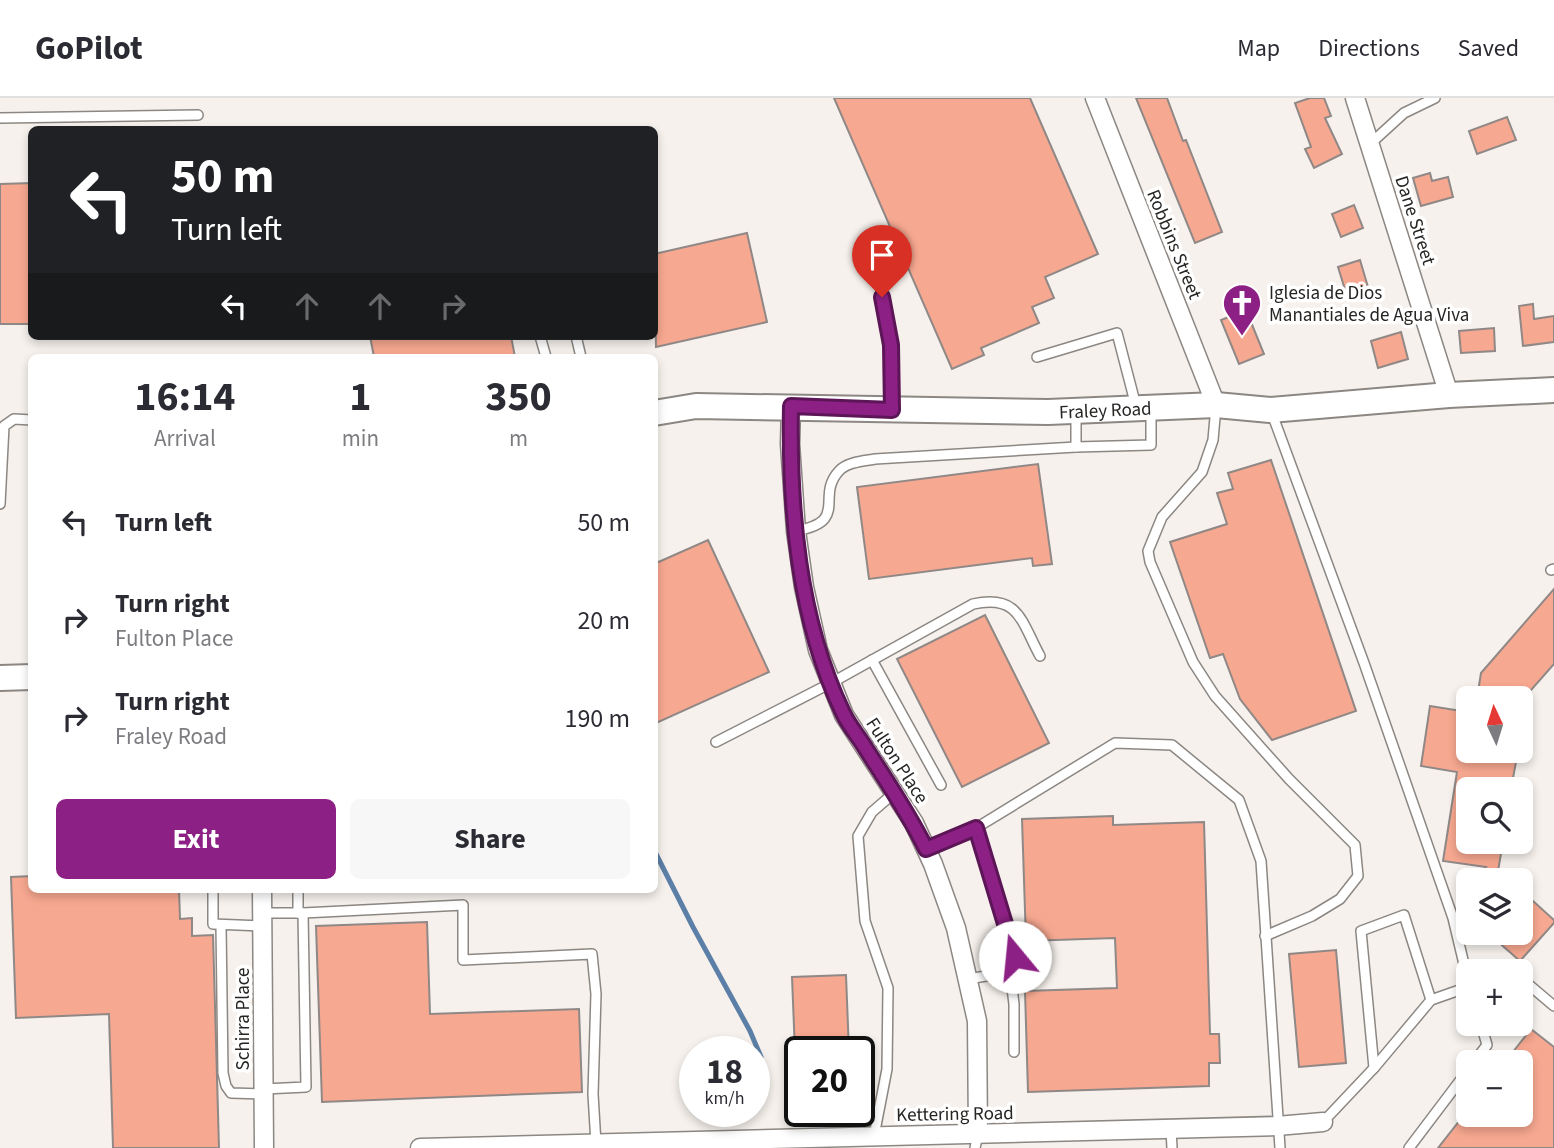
<!DOCTYPE html>
<meta charset="utf-8">
<style>
:root{--surface:#fff;--page:#f7f7f7;--text:#2b2b33;--muted:#7c7c81;--line:#e1e1e2;--accent:#8d2084}
body{margin:0;font-family:"Source Sans 3",sans-serif;background:var(--page);color:var(--text);height:100vh;display:flex;flex-direction:column;font-size:26px;white-space:nowrap}
*{box-sizing:border-box;margin:0}
p{font-size:23px;color:var(--muted)}
.icon{flex:none;width:38px;height:38px;fill:none;stroke:currentColor;stroke-width:2;stroke-linecap:round;stroke-linejoin:round}
.map{position:relative;flex:1;overflow:hidden}
.side{position:absolute;left:28px;top:256px;width:630px;height:539px;display:flex;flex-direction:column;background:var(--surface);border-radius:10px;box-shadow:0 4px 10px #0003}
.side>*{flex:none}
.hud{position:absolute;left:28px;top:28px;width:630px;height:214px;border-radius:10px;box-shadow:0 4px 10px #0003;background:#202124;color:#fff;overflow:hidden}
.needle{width:46px;rotate:356deg}
.controls{position:absolute;left:1456px;top:588px;display:grid;gap:14px}
.controls a{display:grid;place-items:center;width:77px;height:77px;border-radius:10px;background:var(--surface);box-shadow:0 4px 10px #0003;font-size:35px}
.speed{position:absolute;left:679px;top:938px;display:flex;gap:14px;font-size:35px;font-weight:700;text-align:center}
.speed>*{display:grid;place-content:center;width:91px;height:91px;border-radius:50%;background:var(--surface);box-shadow:0 4px 10px #0003;line-height:1}
.speed small{font-size:18px;font-weight:400}
.speed .limit{border:4px solid #111;border-radius:10px;background:#fff;color:#111}
.pin{position:absolute;display:grid;place-items:center;width:60px;height:60px;color:#fff;margin:-72px -30px;border-radius:50% 50% 50% 0;rotate:-45deg;box-shadow:0 0 7px #0007}
.pin .icon{rotate:45deg}
.me{position:absolute;width:77px;margin:-38px;rotate:343deg;stroke-linejoin:round;filter:drop-shadow(0 0 5px #0008)}
.turn{display:flex;align-items:center;gap:24px;height:147px;padding:0 28px;font-size:32px}
.turn .icon{width:91px;height:91px;stroke-width:2.5}
.turn b{display:block;font-size:49px;line-height:60px}
.lanes{display:flex;align-items:center;height:66px;padding:0 28px;background:#0003;justify-content:center;gap:35px;direction:ltr}
.lanes .off{opacity:.35}
.eta{display:flex;justify-content:space-evenly;align-items:center;height:119px;text-align:center}
.eta b{font-size:42px;font-weight:700;line-height:49px}
.button{display:flex;gap:14px;margin-top:auto;padding:14px 28px}
.button a{flex:1;height:80px;border-radius:10px;background:var(--accent);color:#fff;font-size:28px;font-weight:700;line-height:80px;text-align:center}
.button a+a{background:var(--page);color:var(--text)}
ul{padding:0;list-style:none}
li{display:flex;align-items:center;gap:21px;height:98px;padding:0 28px}
li div{flex:1}
li b{display:block;font-size:26px}
li em{font-style:normal}
header{display:flex;align-items:center;gap:42px;box-sizing:border-box;height:98px;padding:0 35px;background:var(--surface);border-bottom:2px solid var(--line)}
header strong{font-size:33px}
nav{display:flex;gap:38px;margin-inline-start:auto;font-size:24px}
.map>svg:first-child{display:block}
.lines{fill:none;stroke-linecap:round;stroke-linejoin:round}
.stream{stroke:#5c7fa7;stroke-width:5}
.building{fill:#f7a890;stroke:#8f8886;stroke-width:2}
.lane-casing{stroke:#8c8782;stroke-width:12}
.street-casing{stroke:#8c8782;stroke-width:21}
.secondary-casing{stroke:#8c8782;stroke-width:28}
.lane{stroke:#fff;stroke-width:9}
.street{stroke:#fff;stroke-width:18}
.secondary{stroke:#fff;stroke-width:24}
.route-casing{stroke:#5c1556;stroke-width:18}
.route{stroke:#8d2084;stroke-width:12}
.labels{text-anchor:middle;stroke-width:7;stroke-linejoin:round;paint-order:stroke}
.street-label{font-size:19px;fill:#262523;stroke:#fff}
.poi-label{font-size:19px;fill:#262523;stroke:#fff;text-anchor:start}
</style>
<header>
<strong>GoPilot</strong>
<nav><a>Map</a><a>Directions</a><a>Saved</a></nav>
</header>
<div class="map">
<svg width="1554" height="1050" viewBox="0 0 1554 1050">
<rect width="100%" height="100%" fill="#f6f1ec"/>
<g class="lines">
<polyline class="stream" points="654,752 693,829 750,933 761,959"/>
</g>
<g class="building">
<polygon points="834,0 1030,0 1098,156 1045,179 1054,200 1032,209 1039,225 981,250 984,257 952,271"/>
<polygon points="1136,0 1167,0 1183,43 1186,42 1222,134 1195,145"/>
<polygon points="1310,0 1324,0 1331,18 1325,20 1342,56 1314,70 1305,51 1311,49 1295,5"/>
<polygon points="1507,19 1516,42 1477,56 1469,33"/>
<polygon points="1430,75 1432,83 1448,79 1453,99 1421,108 1413,80"/>
<polygon points="32,85 31,226 0,226 0,86"/>
<polygon points="1354,107 1363,130 1341,139 1332,116"/>
<polygon points="747,135 767,224 656,249 654,156"/>
<polygon points="1360,162 1368,189 1346,195 1338,169"/>
<polygon points="1533,206 1534,221 1554,218 1554,244 1523,248 1519,208"/>
<polygon points="1246,212 1264,256 1239,266 1221,222"/>
<polygon points="1494,230 1495,253 1461,255 1459,233"/>
<polygon points="1401,234 1408,261 1378,270 1371,243"/>
<polygon points="370,238 511,238 515,259 374,259"/>
<polygon points="1271,362 1356,613 1272,642 1240,601 1223,556 1210,560 1170,444 1227,426 1217,395 1233,391 1228,375"/>
<polygon points="1038,366 1052,466 1033,468 1032,460 869,481 857,389"/>
<polygon points="708,442 769,574 654,626 654,466"/>
<polygon points="1554,491 1554,566 1524,600 1477,600 1481,575"/>
<polygon points="985,517 1049,645 962,689 897,561"/>
<polygon points="1430,608 1468,614 1468,653 1518,653 1511,691 1468,691 1468,744 1503,744 1498,773 1509,782 1474,782 1486,769 1443,763 1457,674 1421,668"/>
<polygon points="1113,718 1113,727 1204,724 1210,936 1219,936 1220,965 1209,965 1209,988 1028,994 1025,893 1117,890 1115,840 1026,843 1022,721"/>
<polygon points="32,778 32,791 179,791 180,821 192,820 192,838 213,837 219,1050 113,1050 109,916 16,920 11,779"/>
<polygon points="1521,792 1554,822 1554,825 1520,863 1488,835 1521,835"/>
<polygon points="427,824 430,916 579,911 582,994 322,1004 316,828"/>
<polygon points="1336,852 1346,965 1299,969 1289,856"/>
<polygon points="846,877 849,954 795,954 792,879"/>
<polygon points="1531,931 1554,949 1554,1050 1438,1050 1464,1017 1521,1017 1521,964 1505,964"/>
</g>
<g class="lines">
<g class="lane-casing">
<g id="lane">
<polyline points="0,20 198,17"/>
<polyline points="1370,46 1404,15 1435,0"/>
<polyline points="874,152 891,247 892,310"/>
<polyline points="540,238 546,259"/>
<polyline points="576,238 581,259"/>
<polyline points="1037,259 1117,235 1136,308"/>
<polyline points="1216,308 1213,342 1202,374 1162,419 1148,453 1150,464 1193,564 1215,598 1289,681 1355,747 1358,778 1340,801 1312,818 1265,838"/>
<polyline points="1271,313 1364,565 1453,820 1468,883"/>
<polyline points="1076,349 1076,316"/>
<polyline points="0,406 4,328 14,321 32,322"/>
<path d="M 796,433 C 850,423 815,399 839,373 C 847,364 864,363 875,361 L 1076,349 L 1151,347 L 1151,310"/>
<polyline points="1551,472 1554,471"/>
<polyline points="872,562 941,687"/>
<path d="M 716,644 L 831,585 L 973,506 C 1019,496 1021,523 1040,558"/>
<polyline points="926,752 981,727 1115,645 1172,647 1239,702 1261,763 1280,1050"/>
<polyline points="213,791 213,826 262,828"/>
<polyline points="298,791 298,815"/>
<polyline points="262,815 303,815 306,989 264,991"/>
<polyline points="303,815 463,807 463,862 592,856 596,896 593,996 596,1046"/>
<polyline points="221,827 223,975 226,988 231,995 264,996"/>
<polyline points="1010,874 1014,906 1014,954"/>
<polyline points="1521,880 1554,908"/>
<polyline points="968,881 1010,874 1015,859 976,730"/>
<polyline points="1474,964 1487,947 1481,926"/>
<polyline points="1374,970 1361,833 1404,817 1431,902"/>
<polyline points="1323,1024 1374,970 1431,902 1468,889"/>
<polyline points="1171,1031 1172,1050"/>
<polyline points="874,1038 887,971 888,890 865,823 858,738 872,714 894,695"/>
<polyline points="975,1050 978,1036"/>
<polyline points="1409,1050 1468,972"/>
</g>
</g>
<g class="street-casing">
<g id="street">
<polyline points="1095,0 1216,307"/>
<polyline points="1355,0 1449,297"/>
<polyline points="791,308 790,346 796,433 804,489 818,552 844,617 914,725 933,766 956,830 977,923 978,1036"/>
<polyline points="262,791 264,1050"/>
<polyline points="420,1050 1277,1028 1323,1024"/>
</g>
</g>
<g class="secondary-casing">
<g id="secondary">
<path id="s1" d="M 654,315 L 696,308 L 1048,314 L 1216,307 L 1270,312 L 1449,297 L 1554,292"/>
<polyline points="0,580 32,579"/>
</g>
</g>
<use href="#lane" class="lane"/>
<use href="#street" class="street"/>
<use href="#secondary" class="secondary"/>
</g>
<g class="lines">
<g class="route-casing">
<path id="route" d="M 882,199 L 891,247 L 892,312 L 791,308 C 789,411 798,521 843,615 C 849,628 859,639 866,651 C 887,684 909,716 926,751 L 976,730 L 1015,859"/>
</g>
<use href="#route" class="route"/>
</g>
<defs>
<g id="church-pin" transform="scale(2.0125)"><path d="M0 17L-7.5 6A9.5 9.5 0 1 1 7.5 6Z" fill="#8d2084" stroke="#fff"/><path d="M-1.2-6h2.4v3.5h3.3v2.4h-3.3V6h-2.4V-.1h-3.3v-2.4h3.3Z" fill="#fff"/></g>
</defs>
<g fill-rule="evenodd">
<use href="#church-pin" x="1242" y="205"/>
</g>
<g class="labels">
<g class="street-label">
<text transform="translate(1416 122) rotate(72)" y="7">Dane Street</text>
<text transform="translate(1175 146) rotate(68)" y="7">Robbins Street</text>
<text dy="7" stroke="none"><textPath href="#s1" startOffset="452">Fraley Road</textPath></text>
<text transform="translate(898 662) rotate(57)" y="7">Fulton Place</text>
<text transform="translate(242 921) rotate(-90)" y="7">Schirra Place</text>
<text transform="translate(955 1015) rotate(-1)" y="7">Kettering Road</text>
</g>
<g class="poi-label">
<text x="1269" y="201">Iglesia de Dios<tspan x="1269" dy="22">Manantiales de Agua Viva</tspan></text>
</g>
</g>
</svg>
<div class="controls">
<a><svg class="needle" viewBox="-14 -14 28 28"><path d="M0-13l5 13h-10z" fill="#e53935"/><path d="M0 13l5-13h-10z" fill="#7c7c81"/></svg></a>
<a><svg class="icon" aria-label="search" viewBox="0 0 24 24"><circle cx="10" cy="10" r="6"/><path d="M15 15l6 6"/></svg></a>
<a><svg class="icon" aria-label="layers" viewBox="0 0 24 24"><path d="M12 4l9 5-9 5-9-5zM3 14l9 5 9-5"/></svg></a>
<a>+</a>
<a>−</a>
</div>
<div class="speed"><div>18<small>km/h</small></div><div class="limit">20</div></div>
<div class="pin" style="left:882px;top:199px;background:#d93025"><svg class="icon" aria-label="arrive" viewBox="0 0 24 24"><path d="M6 21V4h12l-3 4 3 4H6"/></svg></div>
<svg class="me" style="left:1015px;top:859px" viewBox="-20 -20 40 40"><circle r="19" fill="#fff"/><path d="M0-13L10 11 0 6-10 11z" fill="#8d2084"/></svg>
<div class="hud">
<div class="turn"><svg class="icon" aria-label="left" viewBox="0 0 24 24"><path d="M17 20v-9H6M10 6l-5 5 5 5"/></svg><div><b>50 m</b>Turn left</div></div>
<div class="lanes"><svg class="icon" aria-label="left" viewBox="0 0 24 24"><path d="M17 20v-9H6M10 6l-5 5 5 5"/></svg><svg class="icon off" aria-label="ahead" viewBox="0 0 24 24"><path d="M12 20V5M6 11l6-6 6 6"/></svg><svg class="icon off" aria-label="ahead" viewBox="0 0 24 24"><path d="M12 20V5M6 11l6-6 6 6"/></svg><svg class="icon off" aria-label="right" viewBox="0 0 24 24"><path d="M7 20v-9h11M14 6l5 5-5 5"/></svg></div>
</div>
<section class="side">
<div class="eta">
<div><b>16:14</b><p>Arrival</p></div>
<div><b>1</b><p>min</p></div>
<div><b>350</b><p>m</p></div>
</div>
<ul>
<li><svg class="icon" aria-label="left" viewBox="0 0 24 24"><path d="M17 20v-9H6M10 6l-5 5 5 5"/></svg><div><b>Turn left</b></div><em>50 m</em></li>
<li><svg class="icon" aria-label="right" viewBox="0 0 24 24"><path d="M7 20v-9h11M14 6l5 5-5 5"/></svg><div><b>Turn right</b><p>Fulton Place</p></div><em>20 m</em></li>
<li><svg class="icon" aria-label="right" viewBox="0 0 24 24"><path d="M7 20v-9h11M14 6l5 5-5 5"/></svg><div><b>Turn right</b><p>Fraley Road</p></div><em>190 m</em></li>
</ul>
<div class="button"><a>Exit</a><a>Share</a></div>
</section>
</div>
